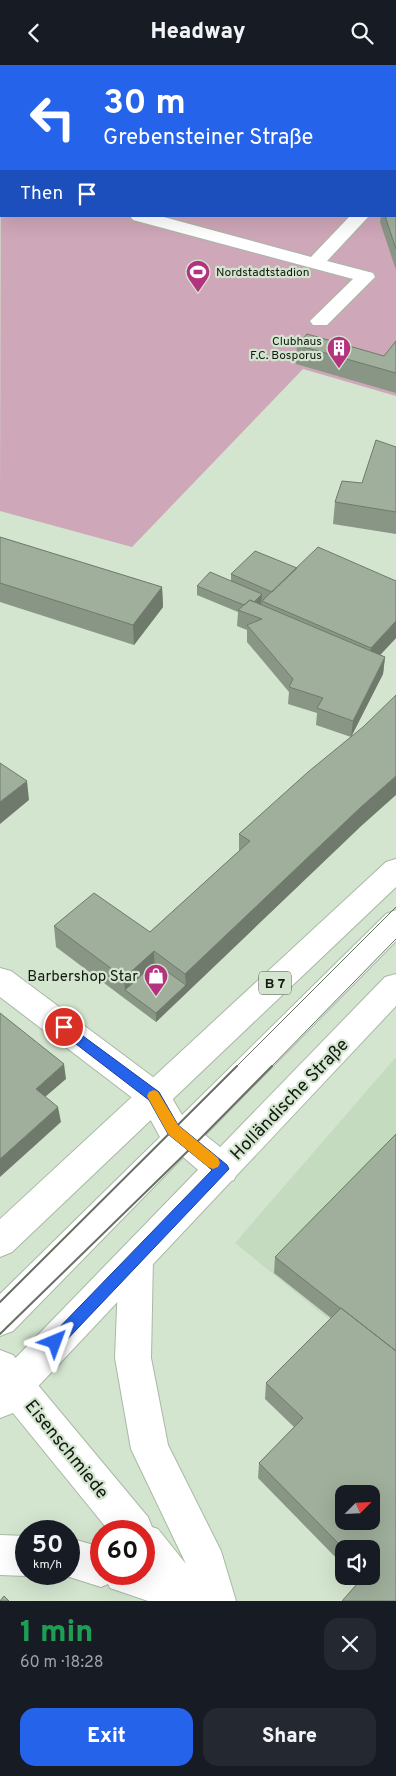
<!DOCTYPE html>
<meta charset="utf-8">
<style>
:root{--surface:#171b24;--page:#242831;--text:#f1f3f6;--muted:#9ea1a6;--accent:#2563eb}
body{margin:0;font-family:Overpass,sans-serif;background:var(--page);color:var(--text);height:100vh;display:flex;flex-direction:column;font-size:19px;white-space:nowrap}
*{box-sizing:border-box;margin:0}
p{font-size:16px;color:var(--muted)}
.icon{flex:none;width:28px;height:28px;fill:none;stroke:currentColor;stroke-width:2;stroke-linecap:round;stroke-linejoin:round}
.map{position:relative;height:1536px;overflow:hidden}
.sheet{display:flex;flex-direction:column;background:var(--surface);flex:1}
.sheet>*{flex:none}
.banner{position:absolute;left:0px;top:0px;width:396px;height:152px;box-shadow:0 5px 20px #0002;background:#2563eb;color:#fff;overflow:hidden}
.needle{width:32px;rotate:66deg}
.buttons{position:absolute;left:335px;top:1420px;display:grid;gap:10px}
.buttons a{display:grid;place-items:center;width:45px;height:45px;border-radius:10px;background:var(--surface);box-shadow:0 5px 20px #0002;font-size:25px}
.speed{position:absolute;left:15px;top:1455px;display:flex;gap:10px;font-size:25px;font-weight:700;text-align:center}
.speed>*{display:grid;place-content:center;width:65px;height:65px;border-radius:50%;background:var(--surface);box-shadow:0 5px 20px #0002;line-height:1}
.speed small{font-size:12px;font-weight:400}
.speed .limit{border:8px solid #d22;background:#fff;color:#111}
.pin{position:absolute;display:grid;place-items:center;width:42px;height:42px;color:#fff;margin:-21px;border:2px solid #fff;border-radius:50%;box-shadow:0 1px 5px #0007}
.me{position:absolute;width:55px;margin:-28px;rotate:44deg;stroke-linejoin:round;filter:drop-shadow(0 0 4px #0008)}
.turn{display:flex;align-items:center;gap:18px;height:105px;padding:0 20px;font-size:22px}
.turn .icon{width:65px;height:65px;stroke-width:2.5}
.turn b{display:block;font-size:35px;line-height:42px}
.then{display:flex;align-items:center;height:48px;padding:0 20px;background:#0003;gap:10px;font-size:19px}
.round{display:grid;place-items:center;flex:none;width:52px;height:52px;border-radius:15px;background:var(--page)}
.overview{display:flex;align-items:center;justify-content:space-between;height:85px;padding:0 20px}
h1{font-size:30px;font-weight:800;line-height:38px;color:#1e9e55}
.primary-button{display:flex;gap:10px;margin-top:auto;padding:10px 20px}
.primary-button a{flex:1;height:58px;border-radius:15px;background:var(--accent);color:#fff;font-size:20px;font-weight:800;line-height:58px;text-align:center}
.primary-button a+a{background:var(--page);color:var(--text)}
header{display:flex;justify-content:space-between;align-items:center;height:65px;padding:0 20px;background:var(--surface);font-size:22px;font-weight:800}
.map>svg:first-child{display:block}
.built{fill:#c4dbbf}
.green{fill:#cea7b8}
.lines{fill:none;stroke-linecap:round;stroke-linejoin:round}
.minor-casing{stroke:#a8b9a4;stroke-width:2}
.major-casing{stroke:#a8b9a4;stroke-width:2}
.minor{fill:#fff;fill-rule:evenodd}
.major{fill:#fff;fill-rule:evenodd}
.tram-far1{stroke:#667163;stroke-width:1}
.tram{stroke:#667163;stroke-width:2}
.wall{fill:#899685}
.shaded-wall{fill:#6f7a6c}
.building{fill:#9faf9b;stroke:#6f7a6c;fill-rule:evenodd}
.route{fill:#2563eb;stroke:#184099}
.slow{fill:#f59e0b}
.labels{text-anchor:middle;stroke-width:4.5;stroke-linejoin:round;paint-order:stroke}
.far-poi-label{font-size:12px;fill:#131911;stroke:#d3e5cf;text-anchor:start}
.shield{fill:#d3e5cf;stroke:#4d564a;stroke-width:1}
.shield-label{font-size:14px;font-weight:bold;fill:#131911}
.poi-label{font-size:15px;fill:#131911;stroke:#d3e5cf;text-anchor:end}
.near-street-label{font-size:18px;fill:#131911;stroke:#d3e5cf}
</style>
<header><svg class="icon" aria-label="back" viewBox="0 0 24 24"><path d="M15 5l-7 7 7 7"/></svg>Headway<svg class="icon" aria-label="search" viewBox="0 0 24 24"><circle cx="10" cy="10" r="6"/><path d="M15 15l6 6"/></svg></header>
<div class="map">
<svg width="396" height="1536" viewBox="0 0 396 1536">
<rect width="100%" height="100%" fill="#d3e5cf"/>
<!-- built -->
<path class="built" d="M396,992V1309L235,1178Z"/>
<!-- green -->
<path class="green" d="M1,15V151H395L396,65V331L303,304L132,482L0,446Z"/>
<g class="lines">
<defs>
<path id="minor" d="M395,37H396V47H395Z
M0,109H1V120H0Z
M130,151H160L311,192L350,151H369L327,196L373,208L375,212L327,260H313L310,256L353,214L133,155Z
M396,845V876L205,1070L234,1093L238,1104L234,1115L222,1119L210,1115L183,1092L13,1266L0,1271V1229L160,1072L143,1041L0,932V903L11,906L165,1021L182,1050L386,849Z
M136,1176L148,1181L153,1192L151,1293L168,1380L221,1486L236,1536H148L110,1523L108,1519L101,1522L60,1509H69V1473L101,1482V1509H144V1466H109L0,1332V1285L13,1290L148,1452L152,1462L158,1464L186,1499L131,1384L115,1293L119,1192L124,1181Z
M0,1470L26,1471V1509H31L26,1511L0,1510Z"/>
<path id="major" d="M396,794V822L12,1187L0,1192V1154L386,797Z
M396,909V941L13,1348L0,1353V1309L385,912Z"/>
</defs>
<!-- minor casing -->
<use href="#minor" class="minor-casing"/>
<!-- major casing -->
<use href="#major" class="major-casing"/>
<!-- minor -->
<use href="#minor" class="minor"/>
<!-- major -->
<use href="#major" class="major"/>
<!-- tram-far1 -->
<path class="tram-far1" d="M236,1002L396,842
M271,1002L396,874"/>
<!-- tram -->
<path class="tram" d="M0,1237L237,1001
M0,1269L193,1081L272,1001"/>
</g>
<!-- wall -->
<path class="wall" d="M282,0H299L298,1H290Z
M348,0H396V19H395V1H349Z
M396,141V205L380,157L381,151H395Z
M396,276V328L296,299L297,280L384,291Z
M396,382V469L333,459L335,437L362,418Z
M0,472L162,522L163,542L134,580L0,537Z
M297,503L396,516V573L380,590L385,592L383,609L351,672L359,763L156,957L56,882L54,861L150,867L239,786V769L351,672L316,660L317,648L288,639L289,627L247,577V565L237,561L238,547L197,530V521L231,516V509Z
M396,1069V1536L359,1517L353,1511H371L344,1484V1501L258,1413L259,1398L294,1362L265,1334L266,1318L331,1253L274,1208L275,1192Z"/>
<!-- shaded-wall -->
<path class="shaded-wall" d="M162,522L163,542L134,580L133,560Z
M262,529L261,539L251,550L250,542Z
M396,556V573L369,602L371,583Z
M385,592L383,609L351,672L353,656Z
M396,711V730L359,763L156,957V948L186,920L185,909L362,741Z
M27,716L29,735L0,759V737Z
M154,886L155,907L125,925L124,913Z
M64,999L66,1014L38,1038L36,1024Z
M58,1042L61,1057L0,1112V1094Z"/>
<!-- building -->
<path class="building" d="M364,0H388L365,1Z
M395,141H396V184L385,151H395Z
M307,269L384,291L396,276V308L297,280Z
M376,375L396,382V447L335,437L342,416L362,418Z
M0,472L162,522L133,560L0,518Z
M318,482L396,516V556L371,583L262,536Z
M255,486L297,503L272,527L231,509Z
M210,507L262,529L254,537L250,535L244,540L197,521Z
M250,535L385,592L353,656L317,643L323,633L289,622L293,614L247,560L262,554L238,545Z
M396,630V711L362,741L185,909L154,886L124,913L54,861L94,828L150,867L250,776L239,769L308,707L363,662Z
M0,698L27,716L0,737Z
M155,898L186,920L156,948L125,925Z
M0,948L64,999L36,1024L58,1042L0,1094Z
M396,1069V1286L341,1243H340L275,1192Z
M341,1243L396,1286V1536H342L364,1511H371V1484H344L259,1398L303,1353L266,1318ZM344,1429H371V1456H344Z
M4,1531L9,1536H0Z"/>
<!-- route -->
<path class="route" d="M64,957L159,1027L178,1060L227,1100L229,1104L60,1282L55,1284L50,1282L47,1277L50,1272L212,1105L168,1069L149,1035L59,966L57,962Z"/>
<!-- slow -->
<path class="slow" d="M154,1025L158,1027L178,1060L218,1093L220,1098L218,1102L213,1104L208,1102L168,1069L147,1031L149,1027Z"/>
<!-- icons -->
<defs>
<symbol id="stadium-pin" viewBox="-11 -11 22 30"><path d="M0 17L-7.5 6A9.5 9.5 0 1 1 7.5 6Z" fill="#b4337e" stroke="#d3e5cf"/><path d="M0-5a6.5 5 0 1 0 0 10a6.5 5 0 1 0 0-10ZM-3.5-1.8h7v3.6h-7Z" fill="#fff"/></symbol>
<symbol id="building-pin" viewBox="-11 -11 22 30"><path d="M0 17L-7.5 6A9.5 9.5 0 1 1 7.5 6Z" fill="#b4337e" stroke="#d3e5cf"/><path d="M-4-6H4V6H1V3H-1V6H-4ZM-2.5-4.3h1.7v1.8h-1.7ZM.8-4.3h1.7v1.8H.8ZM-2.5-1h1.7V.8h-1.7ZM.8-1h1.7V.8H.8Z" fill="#fff"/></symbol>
<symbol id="shop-pin" viewBox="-11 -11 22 30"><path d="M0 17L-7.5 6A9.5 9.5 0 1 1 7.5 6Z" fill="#b4337e" stroke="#d3e5cf"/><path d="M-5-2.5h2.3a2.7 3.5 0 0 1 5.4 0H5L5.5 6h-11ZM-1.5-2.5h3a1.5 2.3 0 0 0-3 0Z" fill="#fff"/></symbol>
</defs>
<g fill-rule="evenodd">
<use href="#stadium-pin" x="184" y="193" width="28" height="38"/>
<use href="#building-pin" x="325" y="269" width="28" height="38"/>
<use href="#shop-pin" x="142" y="897" width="28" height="38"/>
</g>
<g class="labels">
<!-- far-poi labels -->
<g class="far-poi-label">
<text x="216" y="211">Nordstadtstadion</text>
<text x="322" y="280" text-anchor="end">Clubhaus<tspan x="322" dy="14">F.C. Bosporus</tspan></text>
</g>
<!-- shield labels -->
<rect class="shield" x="259" y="906.5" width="32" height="23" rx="4"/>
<g class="shield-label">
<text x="275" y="923">B 7</text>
</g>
<!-- poi labels -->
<g class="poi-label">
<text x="138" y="916">Barbershop Star</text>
</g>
<!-- near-street labels -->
<g class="near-street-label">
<text transform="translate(289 1034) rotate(-46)" y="6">Holländische Straße</text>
<text transform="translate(67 1384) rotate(51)" y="6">Eisenschmiede</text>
</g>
</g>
</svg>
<div class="buttons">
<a><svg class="needle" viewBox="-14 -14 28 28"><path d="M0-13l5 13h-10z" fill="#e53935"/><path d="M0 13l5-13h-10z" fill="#9ea1a6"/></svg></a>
<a><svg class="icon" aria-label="sound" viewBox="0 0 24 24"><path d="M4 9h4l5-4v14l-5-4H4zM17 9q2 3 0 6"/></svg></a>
</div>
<div class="speed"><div>50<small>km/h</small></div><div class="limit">60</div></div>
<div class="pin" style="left:64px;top:962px;background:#d93025"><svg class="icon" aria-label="arrive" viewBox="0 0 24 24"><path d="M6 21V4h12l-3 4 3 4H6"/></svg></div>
<svg class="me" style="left:55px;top:1277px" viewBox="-20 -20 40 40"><path d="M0-17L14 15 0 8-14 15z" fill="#2563eb" stroke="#fff" stroke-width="4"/></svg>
<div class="banner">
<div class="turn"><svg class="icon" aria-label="left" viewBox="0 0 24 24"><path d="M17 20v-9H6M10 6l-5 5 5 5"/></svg><div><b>30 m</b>Grebensteiner Straße</div></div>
<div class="then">Then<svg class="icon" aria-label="arrive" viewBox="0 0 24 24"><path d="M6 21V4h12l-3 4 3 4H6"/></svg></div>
</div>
</div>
<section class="sheet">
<div class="overview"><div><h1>1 min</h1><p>60 m · 18:28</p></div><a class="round"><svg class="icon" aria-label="close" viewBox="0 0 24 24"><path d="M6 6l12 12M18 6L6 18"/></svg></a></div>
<div class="primary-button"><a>Exit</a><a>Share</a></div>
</section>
